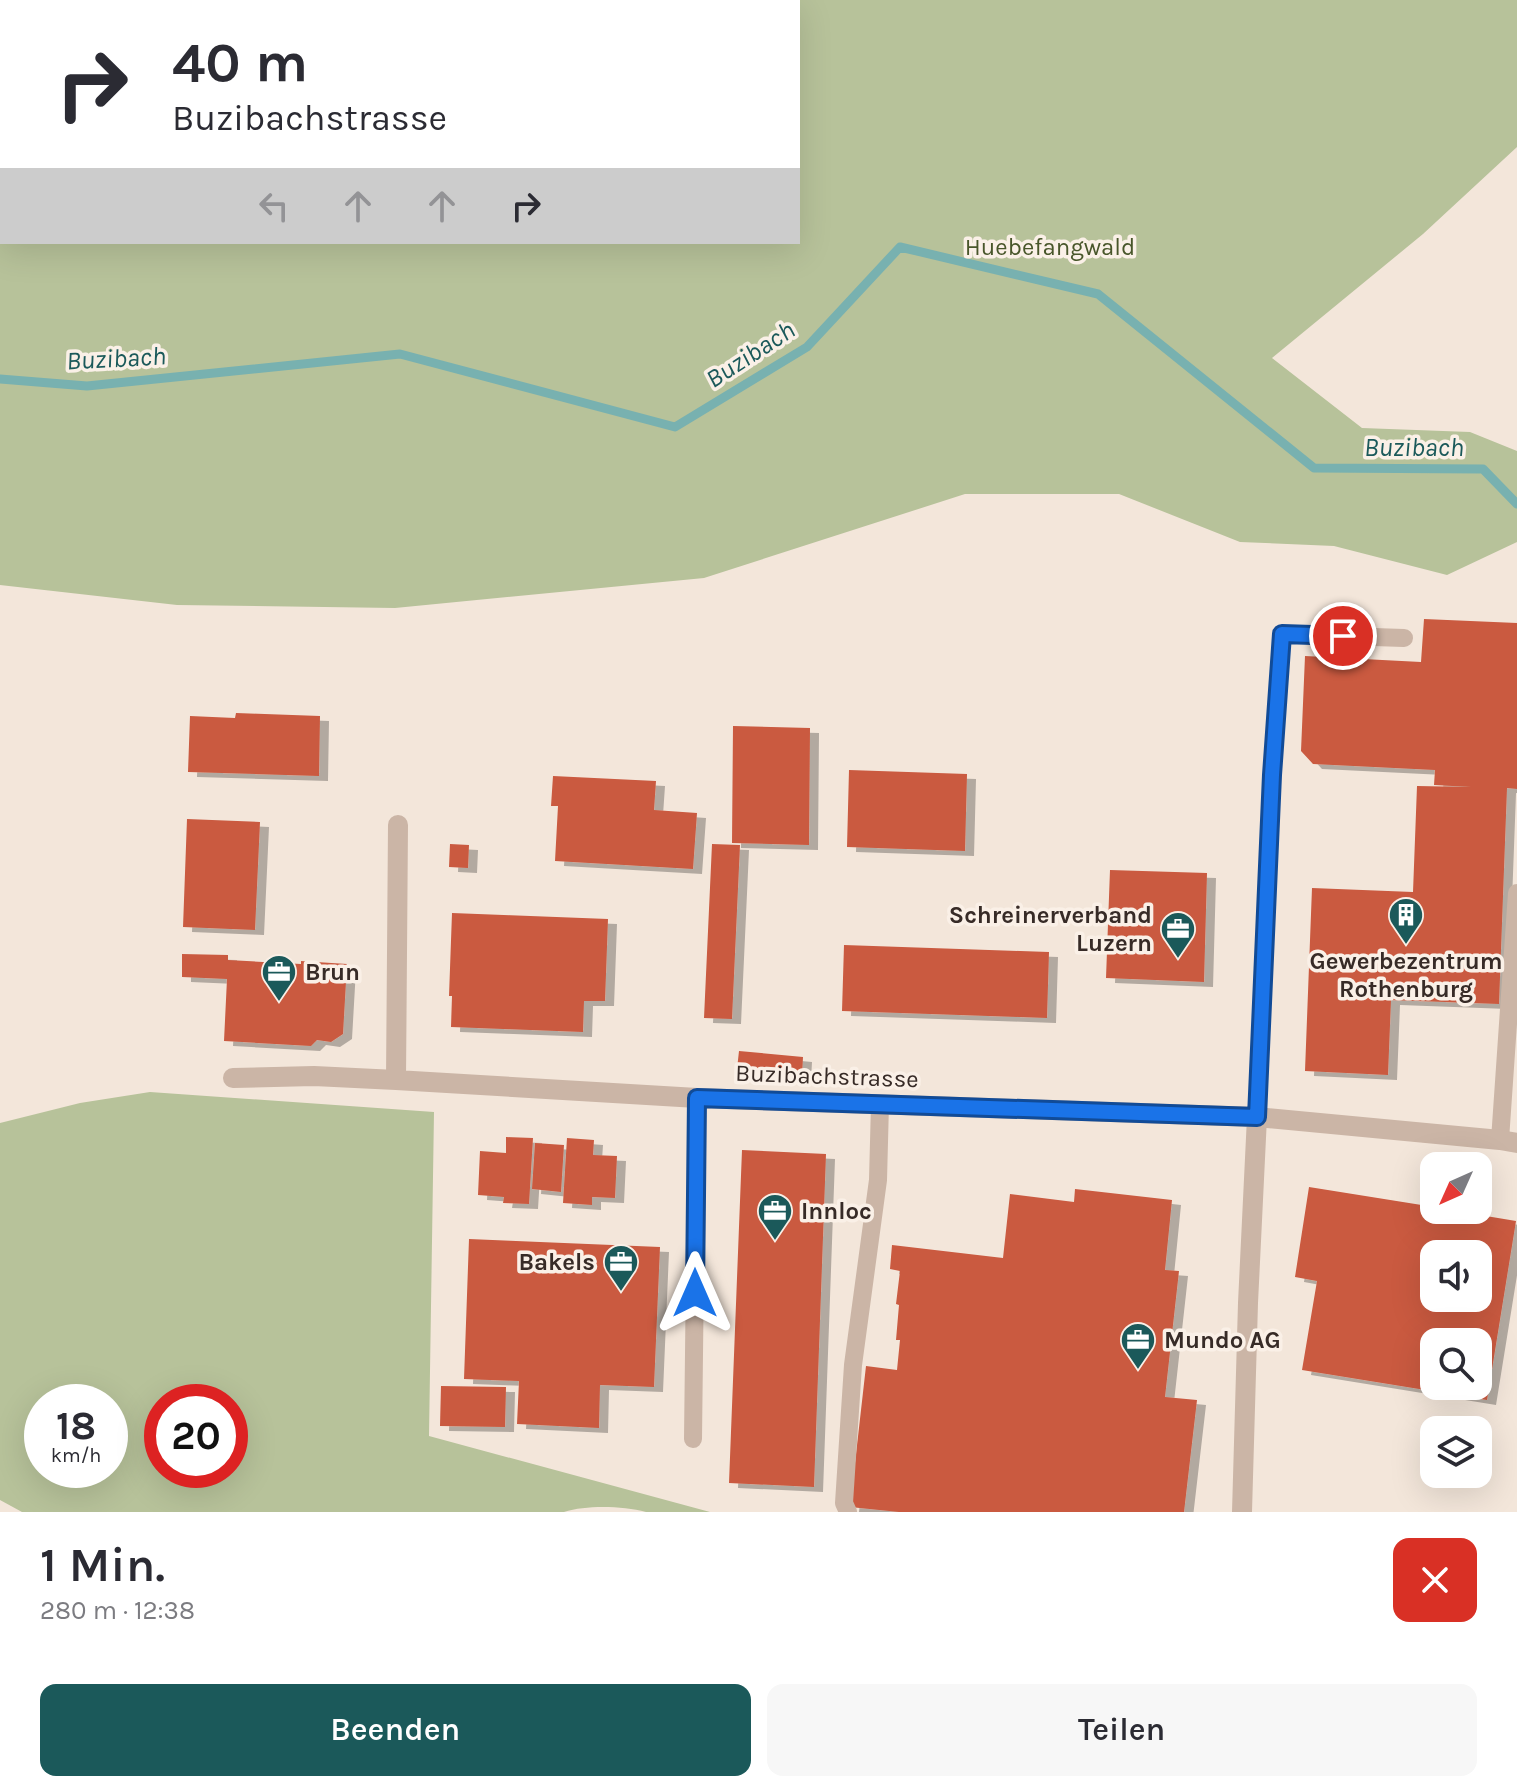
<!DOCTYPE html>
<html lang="de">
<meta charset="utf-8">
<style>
:root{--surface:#fff;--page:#f7f7f7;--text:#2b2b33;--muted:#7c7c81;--accent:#1b595a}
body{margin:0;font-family:Karla,sans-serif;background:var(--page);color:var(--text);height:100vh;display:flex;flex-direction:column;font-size:30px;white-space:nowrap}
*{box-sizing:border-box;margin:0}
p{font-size:26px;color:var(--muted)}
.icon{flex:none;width:44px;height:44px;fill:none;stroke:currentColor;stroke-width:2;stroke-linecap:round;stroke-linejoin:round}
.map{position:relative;height:1512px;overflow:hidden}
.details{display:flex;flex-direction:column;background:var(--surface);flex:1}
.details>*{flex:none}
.hud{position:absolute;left:0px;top:0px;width:800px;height:244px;box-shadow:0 8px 32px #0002;background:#fff;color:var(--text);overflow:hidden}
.needle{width:52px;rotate:225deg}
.controls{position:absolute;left:1420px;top:1152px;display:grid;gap:16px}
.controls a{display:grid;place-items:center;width:72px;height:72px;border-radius:16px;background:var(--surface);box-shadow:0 8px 32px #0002;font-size:40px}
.speed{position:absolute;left:24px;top:1384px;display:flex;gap:16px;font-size:40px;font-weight:700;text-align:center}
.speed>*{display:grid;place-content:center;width:104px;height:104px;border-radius:50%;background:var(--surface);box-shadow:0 8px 32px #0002;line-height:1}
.speed small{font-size:20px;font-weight:400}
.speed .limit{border:12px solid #d22;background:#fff;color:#111}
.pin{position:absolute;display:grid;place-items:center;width:68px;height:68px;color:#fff;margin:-34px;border:4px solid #fff;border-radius:50%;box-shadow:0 2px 8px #0007}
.me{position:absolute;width:88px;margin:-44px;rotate:0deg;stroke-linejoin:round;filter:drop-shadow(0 0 6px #0008)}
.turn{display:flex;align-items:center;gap:28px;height:168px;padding:0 40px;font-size:36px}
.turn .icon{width:104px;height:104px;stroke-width:2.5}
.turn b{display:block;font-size:56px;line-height:68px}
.lanes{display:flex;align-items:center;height:76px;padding:0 40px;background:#0003;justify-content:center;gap:40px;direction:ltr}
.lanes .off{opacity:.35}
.round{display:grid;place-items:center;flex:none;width:84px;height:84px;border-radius:16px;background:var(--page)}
.summary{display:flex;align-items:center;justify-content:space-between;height:136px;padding:0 40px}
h1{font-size:48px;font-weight:600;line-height:60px}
.primary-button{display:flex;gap:16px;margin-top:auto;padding:16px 40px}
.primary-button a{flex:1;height:92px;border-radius:16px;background:var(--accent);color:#fff;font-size:32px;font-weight:600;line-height:92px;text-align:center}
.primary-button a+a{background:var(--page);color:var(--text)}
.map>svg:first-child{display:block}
.green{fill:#b7c29a;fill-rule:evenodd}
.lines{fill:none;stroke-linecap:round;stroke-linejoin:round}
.stream{stroke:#78b1b0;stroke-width:9}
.building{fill:#ca5a40;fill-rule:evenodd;filter:url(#shadow)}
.lane{stroke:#cbb5a6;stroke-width:18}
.street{stroke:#cbb5a6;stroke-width:20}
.route-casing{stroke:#114b97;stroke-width:20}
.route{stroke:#1a73e8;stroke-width:14}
.labels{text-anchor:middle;stroke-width:7;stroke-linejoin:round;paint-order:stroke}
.park-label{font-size:24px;fill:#48562a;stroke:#faf0e7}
.poi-label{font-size:24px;font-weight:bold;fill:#372b27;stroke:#faf0e7;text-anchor:start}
.street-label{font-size:24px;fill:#372b27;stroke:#faf0e7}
.water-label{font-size:26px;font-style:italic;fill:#1b595a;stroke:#faf0e7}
</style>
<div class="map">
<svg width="1517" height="1512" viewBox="0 0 1517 1512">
<defs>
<filter id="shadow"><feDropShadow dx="9" dy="5" stdDeviation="0" flood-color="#0004"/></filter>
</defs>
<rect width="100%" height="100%" fill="#f3e6da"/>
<!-- green -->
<path class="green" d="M0,0H1517V147L1423,234L1272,358L1362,428L1470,432L1517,451V542L1447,575L1334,546L1240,542L1119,494H965L704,578L395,608L177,605L0,585ZM2,2H798V242H2Z
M150,1092L434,1112L429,1436L710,1512H646C622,1506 587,1505 564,1512H22L0,1500V1123L80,1103ZM42,1402H110V1470H42ZM162,1402H230V1470H162Z"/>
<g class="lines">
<!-- stream -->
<path class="stream" d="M0,379L87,386L400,354L675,427L807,347L900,247L1098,294L1314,468L1483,469L1517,504"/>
</g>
<!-- building -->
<path class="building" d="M1424,619L1517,623V789L1507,788L1499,1004L1391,1000L1388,1075L1305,1071L1312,888L1413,892L1417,786L1471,787L1434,785L1435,770L1313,764L1301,751L1305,656L1421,662Z
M236,713L320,716L319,776L188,772L190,716L235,718Z
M733,726L810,728L809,845L732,843Z
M849,770L967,774L965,851L847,847Z
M553,776L656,781L654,810L697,813L693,869L555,861L558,806H551Z
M187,819L260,822L255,930L183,927Z
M450,844L469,845L468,868L449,867Z
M712,844L740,845L732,1019L704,1018Z
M1110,870L1207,873L1204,982L1106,978Z
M452,913L608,919L605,1001H584L583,1032L451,1027L452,996H449Z
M844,945L1049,952L1047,1018L842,1011Z
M182,954L228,955V960L301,964V961L347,964L343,1034L331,1042L317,1040L311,1046L224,1041L227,979L182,977Z
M739,1051L803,1057L802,1075L737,1069Z
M506,1137L533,1138L529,1204L503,1203L504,1197L478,1195L480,1151L506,1153Z
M567,1138L594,1140L593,1155L617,1156L615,1198L592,1197V1205L563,1203Z
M535,1143L564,1145L561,1192L532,1189Z
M742,1150L826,1154L814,1487L729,1483Z
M1309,1187L1434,1207V1210H1450L1516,1221L1487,1400L1302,1370L1317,1281L1295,1277ZM1434,1254H1478V1298H1434ZM1434,1342H1478V1386H1434Z
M1075,1189L1172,1200L1165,1270L1179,1271L1165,1397L1197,1400L1184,1512H899L850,1507L866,1366L897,1370L900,1340H896L899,1305L896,1304L900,1271L890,1269L892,1245L1003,1258L1010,1194L1074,1202Z
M469,1239L660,1247L654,1387L600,1385L599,1428L517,1424L519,1381L464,1379Z
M441,1386L506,1387L505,1427L440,1426Z"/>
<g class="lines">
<!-- lane -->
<path class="lane" d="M1257,1117L1272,775L1282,634L1404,638
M1500,1140L1517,893
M693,1439L697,1098
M848,1512L844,1503L853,1365L878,1180L880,1104"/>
<!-- street -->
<path class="street" d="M233,1078L314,1076L396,1080L697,1098L1257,1117L1500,1140L1517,1143
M396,1080L398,825
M1242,1512L1248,1303L1257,1117"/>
</g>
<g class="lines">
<defs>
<path id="route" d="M695,1293L697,1098L1257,1117L1272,775L1282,634L1343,636"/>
</defs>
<!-- route casing -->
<use href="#route" class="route-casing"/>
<!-- route -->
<use href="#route" class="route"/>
</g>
<!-- icons -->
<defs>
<symbol id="building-pin" viewBox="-11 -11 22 30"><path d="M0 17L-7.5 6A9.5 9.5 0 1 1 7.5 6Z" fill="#1b595a" stroke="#faf0e7"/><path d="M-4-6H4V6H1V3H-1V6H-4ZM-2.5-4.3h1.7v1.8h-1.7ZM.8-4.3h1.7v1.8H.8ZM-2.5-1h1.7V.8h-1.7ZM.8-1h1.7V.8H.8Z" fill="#fff"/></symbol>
<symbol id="office-pin" viewBox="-11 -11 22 30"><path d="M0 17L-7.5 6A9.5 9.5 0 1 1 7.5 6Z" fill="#1b595a" stroke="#faf0e7"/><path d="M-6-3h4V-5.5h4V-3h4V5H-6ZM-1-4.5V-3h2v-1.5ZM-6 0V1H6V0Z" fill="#fff"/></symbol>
</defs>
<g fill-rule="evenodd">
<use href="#building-pin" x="1386" y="895" width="40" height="54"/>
<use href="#office-pin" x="1158" y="909" width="40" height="54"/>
<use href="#office-pin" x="259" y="952" width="40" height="54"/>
<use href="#office-pin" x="755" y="1191" width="40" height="54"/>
<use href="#office-pin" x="601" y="1242" width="40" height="54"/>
<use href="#office-pin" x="1118" y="1320" width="40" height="54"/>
</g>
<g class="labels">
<!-- park labels -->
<g class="park-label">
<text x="1050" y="255">Huebefangwald</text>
</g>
<!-- poi labels -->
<g class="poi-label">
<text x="1152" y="923" text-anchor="end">Schreinerverband<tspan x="1152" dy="28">Luzern</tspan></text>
<text x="1406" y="969" text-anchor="middle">Gewerbezentrum<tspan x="1406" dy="28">Rothenburg</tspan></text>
<text x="305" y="980">Brun</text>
<text x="801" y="1219">Innloc</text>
<text x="595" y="1270" text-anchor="end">Bakels</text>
<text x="1164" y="1348">Mundo AG</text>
</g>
<!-- street labels -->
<g class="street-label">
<text transform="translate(827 1076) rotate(2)" y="8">Buzibachstrasse</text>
</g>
<!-- water labels -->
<g class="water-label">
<text transform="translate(750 354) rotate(-33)" y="9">Buzibach</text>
<text transform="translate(116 358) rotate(-3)" y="9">Buzibach</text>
<text x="1414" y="456">Buzibach</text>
</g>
</g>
</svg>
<div class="controls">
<a><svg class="needle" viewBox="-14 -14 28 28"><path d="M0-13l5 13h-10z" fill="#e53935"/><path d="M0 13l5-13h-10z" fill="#7c7c81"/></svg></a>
<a><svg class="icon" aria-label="sound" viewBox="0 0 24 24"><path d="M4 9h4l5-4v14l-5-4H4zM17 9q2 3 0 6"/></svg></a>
<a><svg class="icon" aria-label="search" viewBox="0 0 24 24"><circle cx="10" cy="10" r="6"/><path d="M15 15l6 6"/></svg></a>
<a><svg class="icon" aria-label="layers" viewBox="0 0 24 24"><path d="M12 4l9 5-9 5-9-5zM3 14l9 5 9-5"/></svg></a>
</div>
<div class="speed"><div>18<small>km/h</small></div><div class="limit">20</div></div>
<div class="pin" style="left:1343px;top:636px;background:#d93025"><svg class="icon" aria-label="arrive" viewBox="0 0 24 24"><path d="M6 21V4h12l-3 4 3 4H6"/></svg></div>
<svg class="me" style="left:695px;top:1293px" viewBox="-20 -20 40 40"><path d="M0-17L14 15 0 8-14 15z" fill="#1a73e8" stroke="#fff" stroke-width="4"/></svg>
<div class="hud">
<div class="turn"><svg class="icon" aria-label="right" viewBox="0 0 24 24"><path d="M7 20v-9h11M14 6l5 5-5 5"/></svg><div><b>40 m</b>Buzibachstrasse</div></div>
<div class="lanes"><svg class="icon off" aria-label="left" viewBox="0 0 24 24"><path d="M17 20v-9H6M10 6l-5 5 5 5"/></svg><svg class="icon off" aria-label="ahead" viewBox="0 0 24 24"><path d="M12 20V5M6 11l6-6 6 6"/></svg><svg class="icon off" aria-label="ahead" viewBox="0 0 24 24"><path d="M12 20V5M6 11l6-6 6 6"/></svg><svg class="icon" aria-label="right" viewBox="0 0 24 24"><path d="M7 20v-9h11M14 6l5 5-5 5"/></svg></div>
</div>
</div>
<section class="details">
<div class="summary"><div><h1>1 Min.</h1><p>280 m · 12:38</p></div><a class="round" style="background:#d93025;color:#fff"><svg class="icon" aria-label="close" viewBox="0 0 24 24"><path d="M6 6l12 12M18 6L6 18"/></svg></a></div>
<div class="primary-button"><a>Beenden</a><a>Teilen</a></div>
</section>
